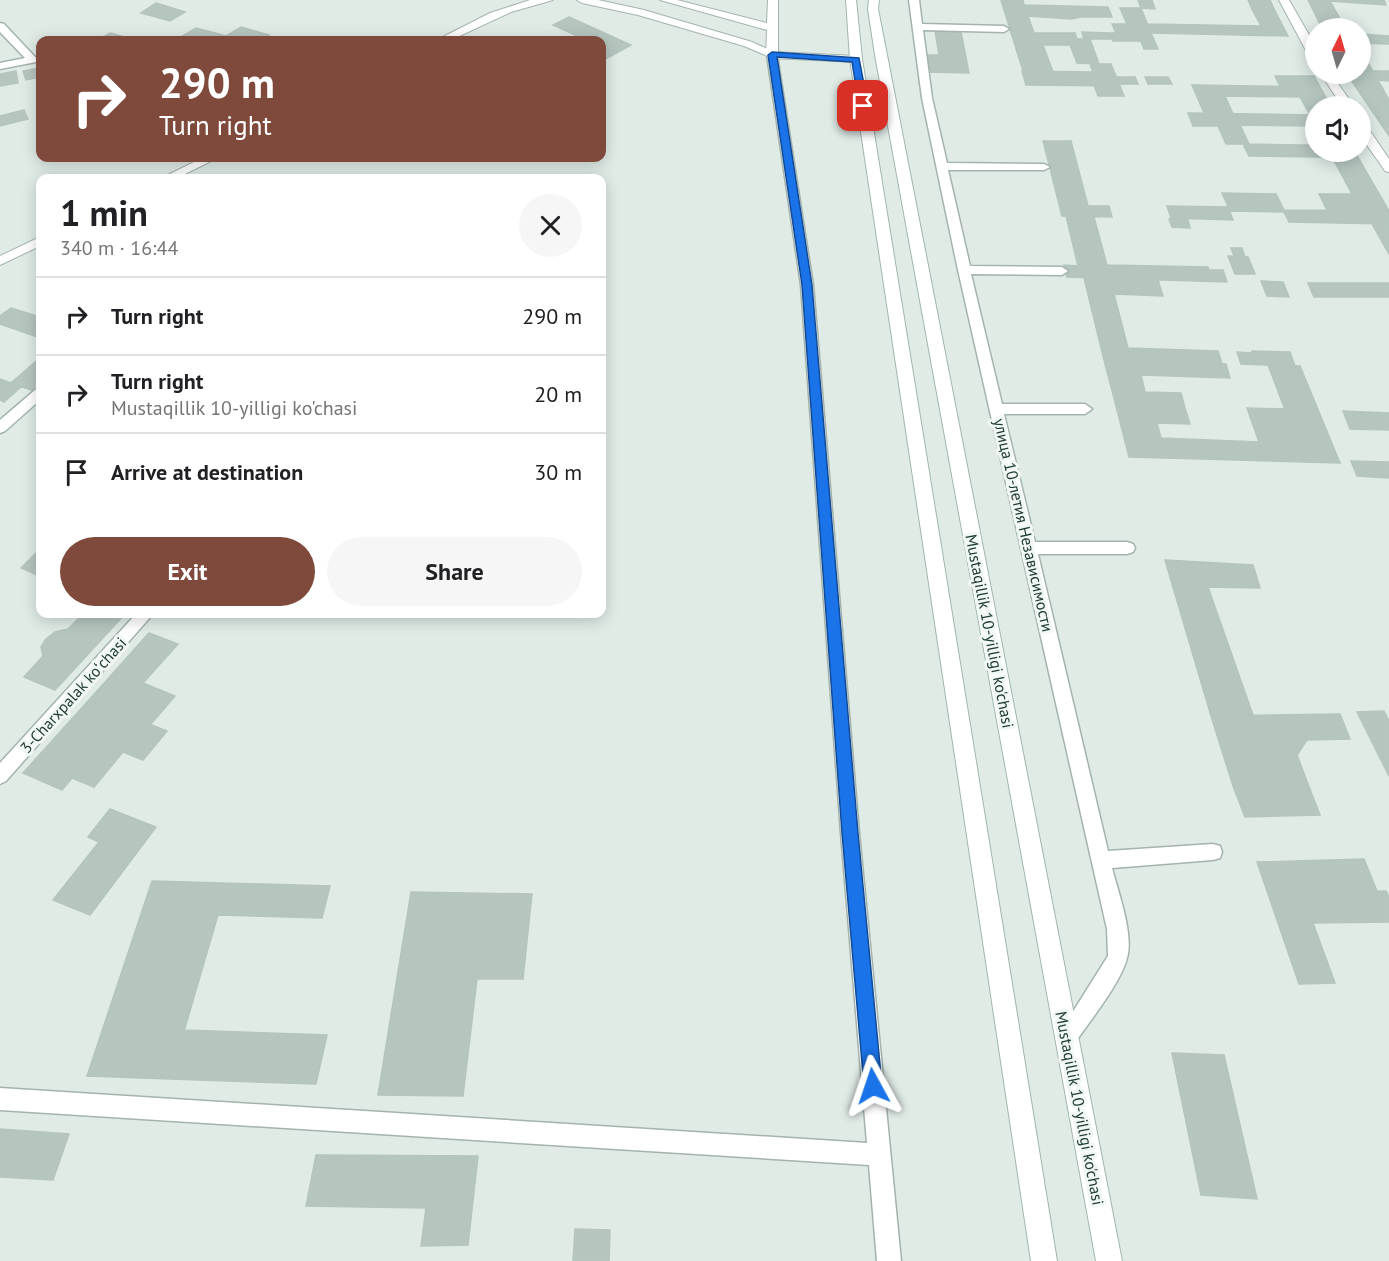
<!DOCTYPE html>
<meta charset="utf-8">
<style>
:root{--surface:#fff;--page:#f6f6f6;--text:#202124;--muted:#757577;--line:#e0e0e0;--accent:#7f493b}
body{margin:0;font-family:"PT Sans",sans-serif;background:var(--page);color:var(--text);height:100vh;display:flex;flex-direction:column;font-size:22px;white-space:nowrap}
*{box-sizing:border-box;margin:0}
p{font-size:20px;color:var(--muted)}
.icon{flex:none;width:33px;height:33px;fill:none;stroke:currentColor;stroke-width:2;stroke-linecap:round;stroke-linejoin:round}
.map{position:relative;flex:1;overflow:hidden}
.side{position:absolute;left:36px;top:174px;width:570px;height:444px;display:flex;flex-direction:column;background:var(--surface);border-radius:12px;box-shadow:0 3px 15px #0003}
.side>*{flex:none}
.hud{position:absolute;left:36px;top:36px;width:570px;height:126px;border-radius:12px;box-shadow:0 3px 15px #0003;background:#7f493b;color:#fff;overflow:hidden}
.needle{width:39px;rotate:5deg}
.fabs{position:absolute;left:1305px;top:18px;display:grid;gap:12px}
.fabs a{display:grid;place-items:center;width:66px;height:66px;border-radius:50%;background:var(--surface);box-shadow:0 3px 15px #0003;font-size:30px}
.pin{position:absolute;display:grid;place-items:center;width:51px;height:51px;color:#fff;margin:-26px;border-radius:12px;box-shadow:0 3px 9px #0006}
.me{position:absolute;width:66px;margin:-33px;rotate:355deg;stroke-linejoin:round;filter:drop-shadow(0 0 4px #0008)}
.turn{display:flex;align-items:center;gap:21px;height:126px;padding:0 24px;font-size:27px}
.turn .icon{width:78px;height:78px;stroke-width:2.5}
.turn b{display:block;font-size:42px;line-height:51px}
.round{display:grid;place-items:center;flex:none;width:63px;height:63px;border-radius:32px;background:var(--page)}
.overview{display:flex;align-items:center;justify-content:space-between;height:102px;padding:0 24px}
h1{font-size:36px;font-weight:700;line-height:45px}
.action{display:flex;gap:12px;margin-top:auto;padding:12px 24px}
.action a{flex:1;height:69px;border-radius:36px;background:var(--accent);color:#fff;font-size:24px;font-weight:700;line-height:69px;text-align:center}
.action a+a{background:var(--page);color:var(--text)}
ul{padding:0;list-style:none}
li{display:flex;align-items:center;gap:18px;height:78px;padding:0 24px;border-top:2px solid var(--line)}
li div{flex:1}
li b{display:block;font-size:22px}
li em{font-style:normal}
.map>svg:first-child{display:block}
.building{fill:#b6c6bf;stroke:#b3c5bd;stroke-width:1.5}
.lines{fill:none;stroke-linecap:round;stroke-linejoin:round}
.service-casing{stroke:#a3b3ad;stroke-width:3}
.minor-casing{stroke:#a3b3ad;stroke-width:2}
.tertiary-casing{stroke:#a3b3ad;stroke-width:2}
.secondary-casing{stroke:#9fb7ae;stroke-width:2}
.service{fill:#fff;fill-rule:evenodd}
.minor{fill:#fff;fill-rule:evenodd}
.tertiary{fill:#fff;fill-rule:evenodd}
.secondary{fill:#fff;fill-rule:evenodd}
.route{fill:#1a73e8;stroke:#114b97;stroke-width:1.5}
.labels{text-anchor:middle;stroke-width:6;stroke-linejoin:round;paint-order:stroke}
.street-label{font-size:16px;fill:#213c34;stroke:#f1f8f4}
</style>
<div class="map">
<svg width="1389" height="1261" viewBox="0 0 1389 1261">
<rect width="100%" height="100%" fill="#e0ebe6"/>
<!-- building -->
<path class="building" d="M1001,0H1023L1024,5L1108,7L1110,12L1004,10Z
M1138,0H1152L1155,9L1141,8Z
M1248,0H1270L1275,11H1253Z
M1308,0L1330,1L1345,28H1322Z
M1311,0H1384L1386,5L1330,1Z
M156,3L185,12L170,21L141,13Z
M1120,8H1141L1151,33H1116L1112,24H1127Z
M1004,10L1110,12L1112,17H1081L1071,19L1028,16L1034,33H1075L1079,45H1043L1053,72L1023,71Z
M1253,11H1275L1288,36L1151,33L1148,24L1261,26Z
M569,17L631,45L602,61V40H586L553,25Z
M241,27L269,35L260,40H240L226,36Z
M196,28L226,36L240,40H193L181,37Z
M935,31L961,32L969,73L926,72L923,55H939Z
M1082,32L1110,33L1112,39H1084Z
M110,33L135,40H98Z
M1110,33H1151L1158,49H1144L1141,41H1113Z
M1360,34L1389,36V44L1360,43Z
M1077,39H1090L1099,64L1077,63L1070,45H1079Z
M1360,51L1373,71H1360Z
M1090,64H1111L1120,86L1026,85L1022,71L1093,72Z
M40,68V77L26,80L23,71Z
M16,71L18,83L0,86V74Z
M1360,71H1389V81L1378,80L1389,100V108H1370L1347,74H1360Z
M1275,76H1314L1320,87L1280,86Z
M1117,77H1135L1138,84H1119Z
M1145,77H1168L1172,84H1148Z
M1094,85L1120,86L1124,96H1098Z
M1192,85L1320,87L1331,106H1316V115H1310L1300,97L1225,96L1233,114L1204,113Z
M1370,108H1389V136Z
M24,110L28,119L0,126V116Z
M1188,113L1316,115V126L1240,125L1249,144H1226L1218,126H1193Z
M1043,141H1071L1088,206H1109L1112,217L1062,216Z
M1243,144L1304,145L1311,157L1249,156Z
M1304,145H1316V152H1355L1389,211L1327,210L1319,194H1352L1332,157H1311Z
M1222,193L1276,194L1285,212L1230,211Z
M1167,206L1228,207L1233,220L1171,218Z
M1283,210L1389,211V224L1289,222Z
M1066,216L1094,217L1107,265L1208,267L1209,270H1223L1227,282L1067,277L1064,265L1078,266Z
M1169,219L1188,220L1190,228L1172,227Z
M1372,224H1389V254Z
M1231,248H1242L1245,257L1234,256Z
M1228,256L1248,257L1255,274H1235Z
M1084,278L1158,280L1163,296L1114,294L1128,348L1218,351L1222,364L1104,360Z
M1261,281L1283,282L1289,297L1267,296Z
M1308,283H1389V297H1314Z
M11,308L40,317V338L0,324V316Z
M1252,351L1290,352L1295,366L1241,364L1237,352L1252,353Z
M40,358V385L34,391L11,383Z
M1104,360L1226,364L1230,378L1141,375L1145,392L1181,393L1185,408L1116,406Z
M1268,365L1300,366L1340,463L1305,462Z
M0,379L11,383L22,386L4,402L0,400Z
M1116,406L1185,408L1190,424L1157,423L1161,438L1259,442L1247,408L1285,409L1305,462L1129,457Z
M1343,411L1389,413V430L1350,429Z
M1351,461L1389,462V478L1357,476Z
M40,549V576L21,568Z
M1165,560L1253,565L1260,588L1208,587L1253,715L1211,716Z
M83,614H125L55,690L24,677L43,656L41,647L46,639L55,632L68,629Z
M149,633L178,644L143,683L175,696L150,725L89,700Z
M89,700L167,731L143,760L123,752L94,787L72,778L62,790L23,773Z
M1384,711L1389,721V776L1357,712Z
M1340,714L1350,739L1307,740L1297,755L1308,784L1233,786L1211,716Z
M1308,784L1320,815L1245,817L1233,786Z
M110,809L156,827L90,915L53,900L99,842L88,837Z
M1364,859L1377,891L1268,894L1257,862Z
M152,881L330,886L322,918L218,915L170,1079L87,1076Z
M1386,891L1389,897V922L1313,923L1335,983L1299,984L1268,894Z
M411,892L532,894L523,979H477L463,1096L378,1095Z
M184,1030L327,1035L316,1084L170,1079Z
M1172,1053L1224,1055L1257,1199L1201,1195Z
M0,1129L69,1134L53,1180L0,1177Z
M316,1155L478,1156L468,1245L421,1246L426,1208L306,1206Z
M575,1229L610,1230L609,1261H573Z"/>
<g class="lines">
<defs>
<path id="service" d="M909,0H919L922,24L1004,26L1009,29L1004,32L923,30L932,98L947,163L1044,164L1050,167L1044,170H948L970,266L1062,267L1068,271L1062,275L971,274L1002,404H1085L1092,409L1085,414H1004L1035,542H1127L1133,544L1135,548L1133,552L1127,554H1038L1108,851L1213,844L1220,846L1222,852L1220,858L1213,860L1112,868C1118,892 1134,934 1127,958C1121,983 1089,1022 1074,1044L1067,1047L1060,1044L1057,1037L1108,956L1107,929L958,270L922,98Z
M0,23L4,24L36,58V62L0,69V63L25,58L0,32Z
M772,52L777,55L813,285L859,833L901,1261H877L869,1165L0,1110V1088L867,1143L841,833L801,285L767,55Z
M40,388V400L5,431L0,433V420L35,390Z
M136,614H153L6,781L0,784V763Z"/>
<path id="minor" d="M660,0H677L767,23L768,0H778V55L772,58L766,55L767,30Z
M1279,0H1289L1316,47V61L1310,58Z
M1321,74H1331L1354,106H1342Z
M1360,121L1364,122L1389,159V172L1385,171L1360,135Z"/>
<path id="tertiary" d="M530,0H553L511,12L451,40H437L490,13Z
M577,0H598L644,10L752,42L774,52L856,56L862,59L856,62L772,58L744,46L638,15L582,3Z
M202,158H217L177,178H162Z
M40,237V246L0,265V256Z"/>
<path id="secondary" d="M846,0H856L862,59L1057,1261H1031L850,59Z
M869,0H879L878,9L887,55L1122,1261H1096L875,55L868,9Z"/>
</defs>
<!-- service casing -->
<use href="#service" class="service-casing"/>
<!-- minor casing -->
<use href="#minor" class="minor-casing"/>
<!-- tertiary casing -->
<use href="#tertiary" class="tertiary-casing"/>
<!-- secondary casing -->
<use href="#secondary" class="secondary-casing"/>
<!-- service -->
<use href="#service" class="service"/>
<!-- minor -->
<use href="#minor" class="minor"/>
<!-- tertiary -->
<use href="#tertiary" class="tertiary"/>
<!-- secondary -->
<use href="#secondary" class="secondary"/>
</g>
<!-- route -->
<path class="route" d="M772,52L859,58L868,106L863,109L859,106L852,62L777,57L812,285L858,833L882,1086L879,1092L873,1095L867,1092L864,1086L842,833L802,285L768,55Z"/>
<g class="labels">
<!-- street labels -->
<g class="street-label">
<text transform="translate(1024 525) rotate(77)" y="6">улица 10-летия Независимости</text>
<text transform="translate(990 631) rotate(79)" y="6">Mustaqillik 10-yilligi ko'chasi</text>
<text transform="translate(73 695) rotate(-48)" y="6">3-Charxpalak koʻchasi</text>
<text transform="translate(1080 1108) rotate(79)" y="6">Mustaqillik 10-yilligi ko'chasi</text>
</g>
</g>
</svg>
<div class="fabs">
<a><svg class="needle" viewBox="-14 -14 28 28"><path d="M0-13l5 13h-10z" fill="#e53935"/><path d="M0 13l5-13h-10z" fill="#757577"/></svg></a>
<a><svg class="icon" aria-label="sound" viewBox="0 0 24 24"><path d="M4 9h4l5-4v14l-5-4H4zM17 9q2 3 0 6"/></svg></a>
</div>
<div class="pin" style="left:863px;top:106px;background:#d93025"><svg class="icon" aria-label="arrive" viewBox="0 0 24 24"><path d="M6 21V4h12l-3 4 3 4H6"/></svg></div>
<svg class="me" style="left:873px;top:1086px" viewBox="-20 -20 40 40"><path d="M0-17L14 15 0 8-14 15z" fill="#1a73e8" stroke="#fff" stroke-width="4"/></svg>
<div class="hud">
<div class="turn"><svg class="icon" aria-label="right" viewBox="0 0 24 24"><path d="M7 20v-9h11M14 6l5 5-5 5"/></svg><div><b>290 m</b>Turn right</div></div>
</div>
<section class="side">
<div class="overview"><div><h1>1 min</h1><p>340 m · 16:44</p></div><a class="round"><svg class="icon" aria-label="close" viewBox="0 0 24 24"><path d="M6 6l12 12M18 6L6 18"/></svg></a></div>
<ul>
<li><svg class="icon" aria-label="right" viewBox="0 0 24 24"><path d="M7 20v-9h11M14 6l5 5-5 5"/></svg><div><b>Turn right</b></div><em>290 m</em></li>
<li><svg class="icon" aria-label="right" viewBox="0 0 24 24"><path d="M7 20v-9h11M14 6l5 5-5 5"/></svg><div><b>Turn right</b><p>Mustaqillik 10-yilligi ko'chasi</p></div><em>20 m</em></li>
<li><svg class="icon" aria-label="arrive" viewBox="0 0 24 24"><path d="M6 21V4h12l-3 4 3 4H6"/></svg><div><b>Arrive at destination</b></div><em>30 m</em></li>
</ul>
<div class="action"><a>Exit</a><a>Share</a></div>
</section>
</div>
